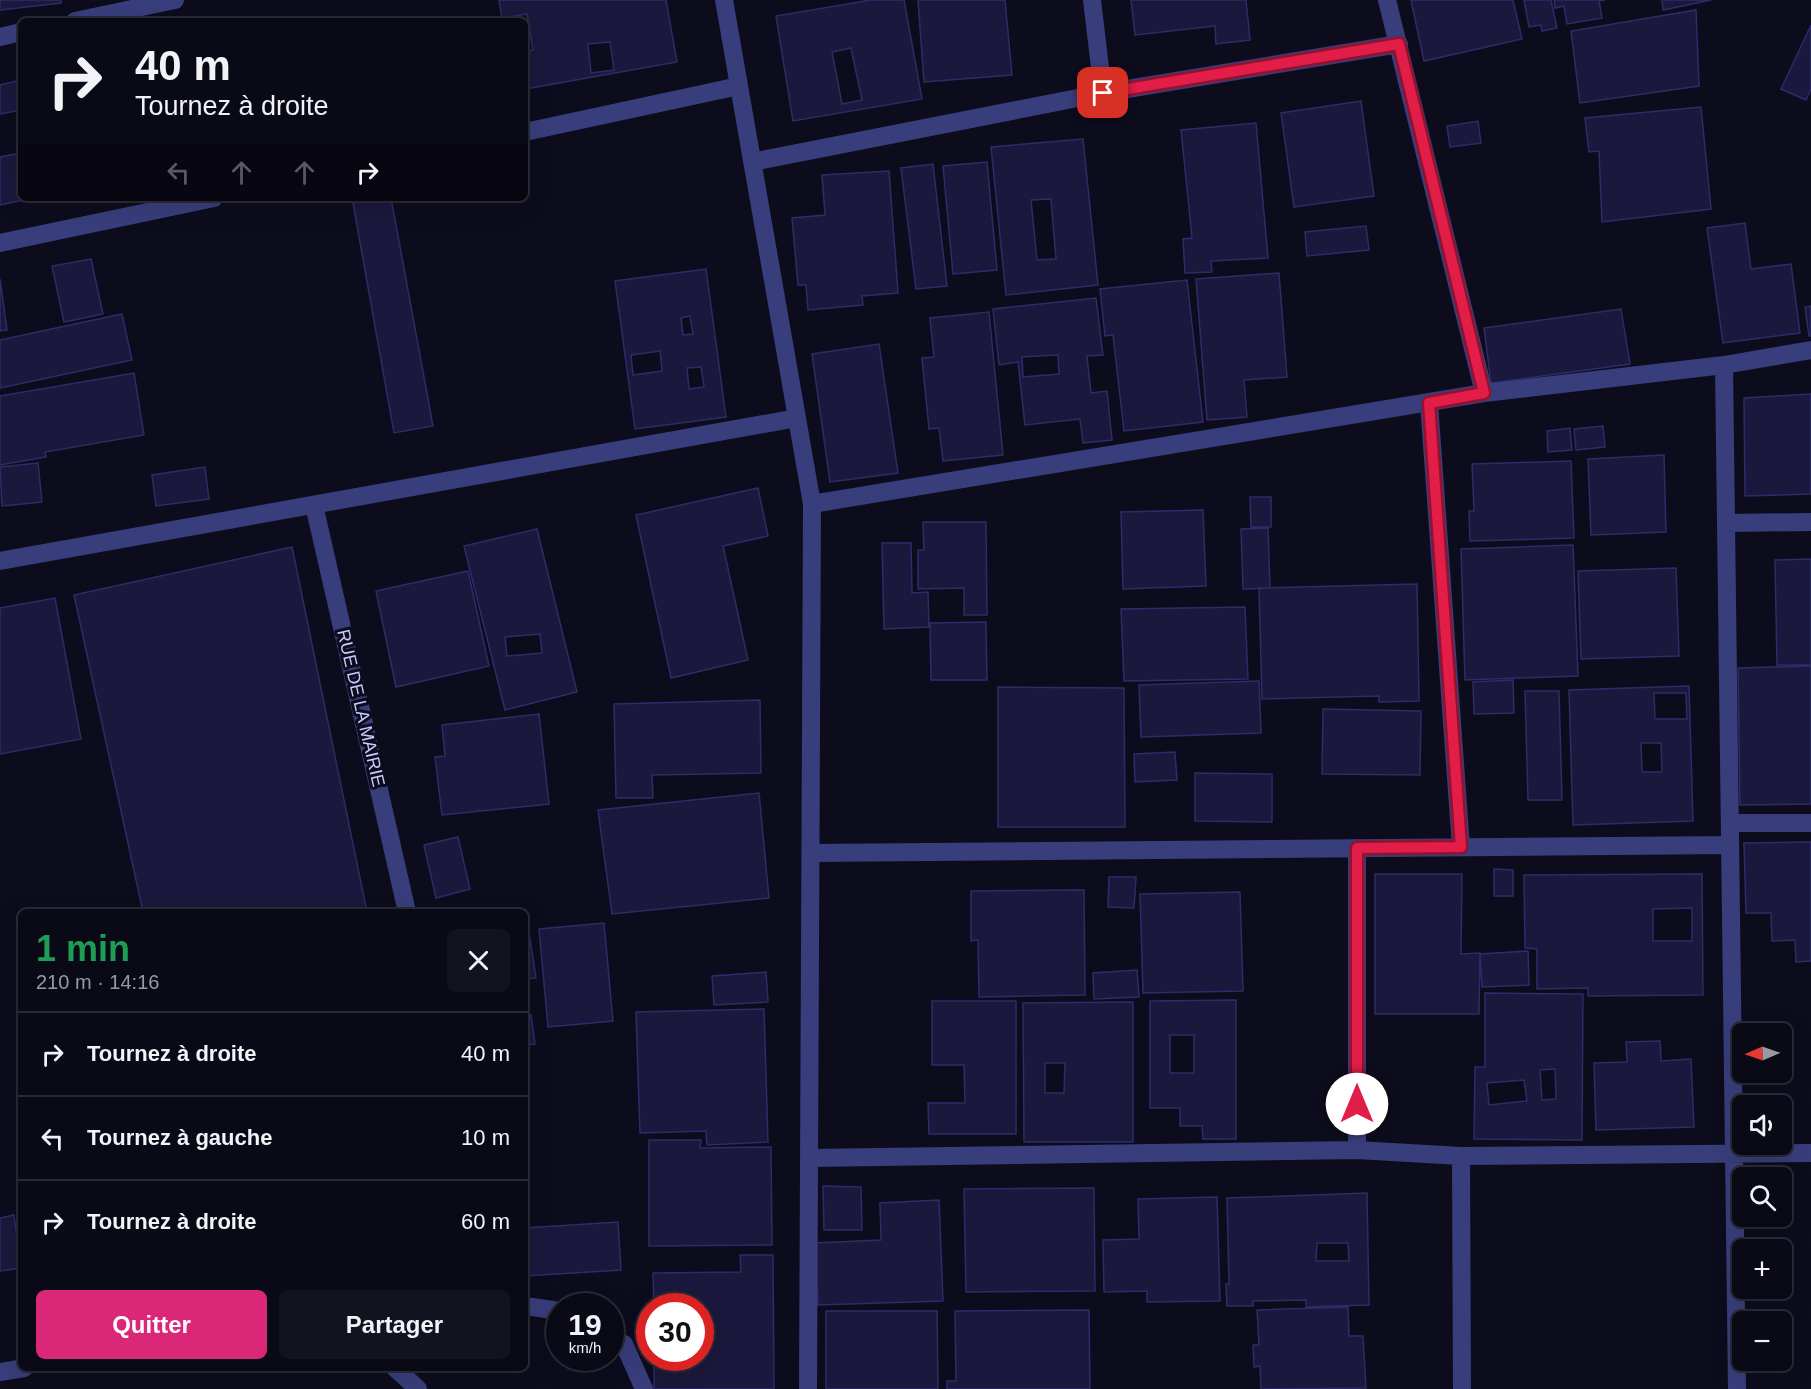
<!DOCTYPE html>
<html lang="fr">
<meta charset="utf-8">
<style>
:root{--surface:#0a0916;--page:#13121f;--text:#f1f3f6;--muted:#999aa1;--line:#2a2a35;--accent:#db2777}
body{margin:0;font-family:Arial,sans-serif;background:var(--page);color:var(--text);height:100vh;display:flex;flex-direction:column;font-size:22px;white-space:nowrap}
*{box-sizing:border-box;margin:0}
p{font-size:20px;color:var(--muted)}
.icon{flex:none;width:33px;height:33px;fill:none;stroke:currentColor;stroke-width:2;stroke-linecap:round;stroke-linejoin:round}
.map{position:relative;flex:1;overflow:hidden}
.panel{position:absolute;left:18px;top:909px;width:510px;height:462px;display:flex;flex-direction:column;background:var(--surface);border-radius:9px;box-shadow:0 6px 24px #0002,0 0 0 2px var(--line)}
.panel>*{flex:none}
.hud{position:absolute;left:18px;top:18px;width:510px;height:183px;border-radius:9px;box-shadow:0 6px 24px #0002,0 0 0 2px var(--line);background:#0a0916;color:var(--text);overflow:hidden}
.needle{width:39px;rotate:268deg}
.fabs{position:absolute;left:1732px;top:1023px;display:grid;gap:12px}
.fabs a{display:grid;place-items:center;width:60px;height:60px;border-radius:9px;background:var(--surface);box-shadow:0 6px 24px #0002,0 0 0 2px var(--line);font-size:30px}
.speed{position:absolute;left:546px;top:1293px;display:flex;gap:12px;font-size:30px;font-weight:700;text-align:center}
.speed>*{display:grid;place-content:center;width:78px;height:78px;border-radius:50%;background:var(--surface);box-shadow:0 6px 24px #0002,0 0 0 2px var(--line);line-height:1}
.speed small{font-size:15px;font-weight:400}
.speed .limit{border:9px solid #d22;background:#fff;color:#111}
.pin{position:absolute;display:grid;place-items:center;width:51px;height:51px;color:#fff;margin:-26px;border-radius:12px;box-shadow:0 3px 9px #0006}
.me{position:absolute;width:66px;margin:-33px;rotate:0deg;stroke-linejoin:round;filter:drop-shadow(0 0 4px #0008)}
.turn{display:flex;align-items:center;gap:21px;height:126px;padding:0 18px;font-size:27px}
.turn .icon{width:78px;height:78px;stroke-width:2.5}
.turn b{display:block;font-size:42px;line-height:51px}
.lanes{display:flex;align-items:center;height:57px;padding:0 18px;background:#0003;justify-content:center;gap:30px;direction:ltr}
.lanes .off{opacity:.35}
.round{display:grid;place-items:center;flex:none;width:63px;height:63px;border-radius:9px;background:var(--page)}
.head{display:flex;align-items:center;justify-content:space-between;height:102px;padding:0 18px}
h1{font-size:36px;font-weight:700;line-height:45px;color:#1e9e55}
.button{display:flex;gap:12px;margin-top:auto;padding:12px 18px}
.button a{flex:1;height:69px;border-radius:9px;background:var(--accent);color:#fff;font-size:24px;font-weight:700;line-height:69px;text-align:center}
.button a+a{background:var(--page);color:var(--text)}
ul{padding:0;list-style:none}
li{display:flex;align-items:center;gap:18px;height:84px;padding:0 18px;border-top:2px solid var(--line)}
li div{flex:1}
li b{display:block;font-size:22px}
li em{font-style:normal}
.map>svg:first-child{display:block}
.building{fill:#1b183d;stroke:#2f2b69;stroke-width:1.5;fill-rule:evenodd}
.lines{fill:none;stroke-linecap:round;stroke-linejoin:round}
.minor{stroke:#383e7b;stroke-width:18}
.route-casing{stroke:#92132f;stroke-width:15}
.route{stroke:#e11d48;stroke-width:10}
.labels{text-anchor:middle;stroke-width:6;stroke-linejoin:round;paint-order:stroke}
.street-label{font-size:18px;fill:#c9cafe;stroke:#0d0c1d}
</style>
<div class="map">
<svg width="1811" height="1389" viewBox="0 0 1811 1389">
<rect width="100%" height="100%" fill="#0d0c1d"/>
<!-- building -->
<path class="building" d="M0,0H61V3L0,10Z
M499,0H666L677,62L525,89V52L533,50L527,14L502,18ZM610,42L614,70L591,73L588,44Z
M871,0H904L922,99L793,121L776,16ZM851,48L862,100L842,104L832,52Z
M918,0H1005L1012,75L924,82Z
M1131,0H1246L1250,40L1216,44L1215,26L1135,35Z
M1411,0H1513L1522,39L1424,61Z
M1524,0H1551L1557,28L1542,31L1541,25L1529,27Z
M1554,0H1605L1599,1L1602,18L1567,24L1564,6L1555,8Z
M1662,0H1711L1663,10Z
M1696,10L1699,86L1580,103L1571,31Z
M1811,25V89L1806,100L1781,89Z
M21,80V110L0,114V85Z
M1361,101L1374,196L1294,207L1281,113Z
M1701,107L1711,209L1602,222L1599,151L1589,152L1585,118Z
M1478,121L1481,143L1450,147L1447,126Z
M1256,123L1268,258L1211,261L1212,272L1185,273L1183,239L1192,238L1181,130Z
M1083,139L1098,285L1006,295L991,147ZM1051,199L1056,259L1037,260L1031,200Z
M21,153V198H34L0,205V157Z
M987,162L997,270L953,274L943,166Z
M933,164L947,286L916,289L901,168Z
M889,171L898,293L862,296L863,305L808,310L806,285H798L792,218L825,215L822,175Z
M377,198H391L433,426L394,433L353,203Z
M1745,223L1751,269L1791,264L1800,333L1723,343L1707,228Z
M1366,226L1369,250L1307,256L1305,232Z
M91,259L103,314L64,322L52,266Z
M706,269L726,417L635,429L615,281ZM690,316L693,334L683,335L681,318ZM660,351L662,371L633,375L631,355ZM701,367L704,387L689,389L687,368Z
M1279,273L1287,377L1244,380L1247,417L1207,420L1196,279Z
M0,279L7,330L0,331Z
M1187,280L1203,422L1124,431L1113,335L1105,336L1100,289Z
M1096,298L1103,355L1087,356L1091,393L1107,391L1112,440L1083,443L1080,419L1025,425L1018,362L999,365L993,309ZM1058,355L1059,374L1023,377L1022,357Z
M1811,306V336H1809L1805,307Z
M1621,309L1630,364L1491,383L1484,328Z
M989,312L1003,455L943,461L939,428L929,429L922,358L934,357L930,318Z
M122,314L132,360L0,388V340Z
M879,344L898,473L830,482L812,354Z
M134,373L144,435L45,452L46,457L0,465V396Z
M1811,394V494L1745,496L1744,398Z
M1603,426L1605,447L1576,450L1574,429Z
M1570,428L1572,450L1548,452L1547,431Z
M1664,455L1666,532L1591,535L1588,459Z
M1571,461L1574,538L1470,541L1469,511H1474L1472,464Z
M38,463L42,502L2,506L0,467Z
M205,467L209,499L156,506L152,475Z
M758,488L768,536L723,546L748,660L671,678L636,515Z
M1250,497H1271V527H1251Z
M1203,510L1206,586L1123,589L1121,512Z
M923,522H986L987,615H964V588L918,589V550H924Z
M1268,528L1270,588L1243,589L1241,529Z
M537,529L577,692L505,710L464,546ZM540,634L542,653L507,656L505,637Z
M882,543H911L912,593L928,592L929,627L884,629Z
M1573,545L1578,676L1465,680L1461,549Z
M292,547L367,912H143L74,595Z
M1811,559V665H1777L1775,560Z
M1676,568L1679,656L1581,659L1578,571Z
M468,571L489,666L396,687L376,591Z
M1417,584L1419,701L1379,702V696L1262,699L1259,588Z
M55,598L81,739L0,754V608Z
M1245,607L1248,679L1124,681L1121,609Z
M986,622L987,680H931L930,623Z
M1811,666V804L1740,805L1738,668Z
M1513,680L1514,713L1474,714L1473,682Z
M1259,681L1261,733L1141,737L1139,685Z
M1689,686L1693,821L1573,825L1569,690Z
M998,687L1124,688L1125,827H998Z
M1525,691H1559L1562,800H1528Z
M1654,693H1686L1687,719H1655Z
M760,700L761,773L652,775L653,798H616L614,704Z
M1323,709L1421,711L1420,775L1322,774Z
M539,714L549,804L442,815L435,757L445,756L442,725Z
M1641,743H1661L1662,772H1642Z
M1175,752L1177,780L1135,782L1134,754Z
M1195,773L1272,774V822L1195,821Z
M759,793L769,898L612,914L598,810Z
M458,837L470,889L436,898L424,845Z
M1811,842V961L1796,962L1795,940L1772,941L1771,913H1746L1744,843Z
M1494,869L1513,870V896H1494Z
M1375,874H1462L1461,954L1480,953L1479,1014H1375Z
M1702,874L1703,995L1588,996V988L1537,989V949L1525,948L1524,875ZM1692,908V941H1653V909Z
M1109,877H1136L1134,908L1108,907Z
M1084,890L1085,995L979,997L978,940L971,941V891Z
M1240,892L1243,991L1143,993L1140,894Z
M604,923L613,1021L548,1027L539,929Z
M529,932L536,978L525,979V933Z
M1528,951L1529,985L1482,987L1480,954Z
M1137,970L1139,997L1094,999L1093,973Z
M766,972L768,1002L714,1005L712,976Z
M1485,993L1583,994L1582,1140L1474,1139L1475,1067H1485ZM1555,1069L1556,1099L1542,1100L1540,1070ZM1524,1080L1527,1101L1489,1105L1487,1083Z
M1236,1000V1139H1203L1202,1126H1180V1108H1150V1001ZM1170,1035H1194V1073H1170Z
M932,1001H1016V1134H929L928,1103H965L964,1065H932Z
M1133,1002V1142H1024L1023,1003ZM1045,1063H1065L1064,1093H1045Z
M764,1009L768,1142L707,1145L706,1131L640,1133L636,1012Z
M525,1015H531L535,1044L525,1045Z
M1660,1041L1661,1061L1691,1059L1694,1127L1596,1130L1594,1063L1627,1062L1626,1042Z
M649,1140H701L700,1148L771,1147L772,1245L649,1246Z
M823,1186L861,1187L862,1230H824Z
M1094,1188L1095,1291L966,1292L964,1189Z
M1367,1193L1369,1305L1306,1307V1300L1253,1301V1306H1227L1226,1284H1229L1227,1198ZM1317,1243H1348L1349,1261H1316Z
M1217,1197L1220,1301L1147,1302V1291L1104,1292L1103,1240L1139,1239L1138,1199Z
M939,1200L943,1301L818,1305L815,1243L881,1240L880,1203Z
M14,1215L21,1268L0,1271V1218Z
M618,1222L621,1270L525,1276V1228Z
M740,1255H773L774,1389H654V1358H700V1306H654L653,1273L741,1272Z
M1348,1307L1349,1336H1363L1366,1388L1261,1389L1260,1366L1254,1367L1253,1345H1259L1257,1310Z
M1089,1310L1090,1389H947V1381H956L955,1311Z
M826,1311H937L938,1389H826Z"/>
<g class="lines">
<!-- minor -->
<path class="minor" d="M724,0L812,504L808,1389
M1092,0L1103,93
M1387,0L1484,393
M75,21L175,0
M0,37L21,32
M525,132L739,86
M752,162L1103,93L1399,44
M0,243L214,198
M1724,365L1737,1389
M1429,403L1461,847
M812,504L1484,393L1724,365L1811,350
M314,505L407,912
M1726,523L1811,522
M0,561L797,418
M1730,823H1811
M1357,848V1150
M811,853L1730,845
M1461,1156L1462,1389
M810,1158L1357,1150L1461,1156L1811,1153
M525,1306L560,1311
M610,1337L624,1344L644,1389
M395,1368L418,1389
M0,1372L24,1368"/>
</g>
<g class="lines">
<defs>
<path id="route" d="M1103,93L1399,44L1484,393L1429,403L1461,847L1357,848V1104"/>
</defs>
<!-- route casing -->
<use href="#route" class="route-casing"/>
<!-- route -->
<use href="#route" class="route"/>
</g>
<g class="labels">
<!-- street labels -->
<g class="street-label">
<text transform="translate(361 708) rotate(77)" y="6">RUE DE LA MAIRIE</text>
</g>
</g>
</svg>
<div class="fabs">
<a><svg class="needle" viewBox="-14 -14 28 28"><path d="M0-13l5 13h-10z" fill="#e53935"/><path d="M0 13l5-13h-10z" fill="#999aa1"/></svg></a>
<a><svg class="icon" aria-label="sound" viewBox="0 0 24 24"><path d="M4 9h4l5-4v14l-5-4H4zM17 9q2 3 0 6"/></svg></a>
<a><svg class="icon" aria-label="search" viewBox="0 0 24 24"><circle cx="10" cy="10" r="6"/><path d="M15 15l6 6"/></svg></a>
<a>+</a>
<a>−</a>
</div>
<div class="speed"><div>19<small>km/h</small></div><div class="limit">30</div></div>
<div class="pin" style="left:1103px;top:93px;background:#d93025"><svg class="icon" aria-label="arrive" viewBox="0 0 24 24"><path d="M6 21V4h12l-3 4 3 4H6"/></svg></div>
<svg class="me" style="left:1357px;top:1104px" viewBox="-20 -20 40 40"><circle r="19" fill="#fff"/><path d="M0-13L10 11 0 6-10 11z" fill="#e11d48"/></svg>
<div class="hud">
<div class="turn"><svg class="icon" aria-label="right" viewBox="0 0 24 24"><path d="M7 20v-9h11M14 6l5 5-5 5"/></svg><div><b>40 m</b>Tournez à droite</div></div>
<div class="lanes"><svg class="icon off" aria-label="left" viewBox="0 0 24 24"><path d="M17 20v-9H6M10 6l-5 5 5 5"/></svg><svg class="icon off" aria-label="ahead" viewBox="0 0 24 24"><path d="M12 20V5M6 11l6-6 6 6"/></svg><svg class="icon off" aria-label="ahead" viewBox="0 0 24 24"><path d="M12 20V5M6 11l6-6 6 6"/></svg><svg class="icon" aria-label="right" viewBox="0 0 24 24"><path d="M7 20v-9h11M14 6l5 5-5 5"/></svg></div>
</div>
<section class="panel">
<div class="head"><div><h1>1 min</h1><p>210 m · 14:16</p></div><a class="round"><svg class="icon" aria-label="close" viewBox="0 0 24 24"><path d="M6 6l12 12M18 6L6 18"/></svg></a></div>
<ul>
<li><svg class="icon" aria-label="right" viewBox="0 0 24 24"><path d="M7 20v-9h11M14 6l5 5-5 5"/></svg><div><b>Tournez à droite</b></div><em>40 m</em></li>
<li><svg class="icon" aria-label="left" viewBox="0 0 24 24"><path d="M17 20v-9H6M10 6l-5 5 5 5"/></svg><div><b>Tournez à gauche</b></div><em>10 m</em></li>
<li><svg class="icon" aria-label="right" viewBox="0 0 24 24"><path d="M7 20v-9h11M14 6l5 5-5 5"/></svg><div><b>Tournez à droite</b></div><em>60 m</em></li>
</ul>
<div class="button"><a>Quitter</a><a>Partager</a></div>
</section>
</div>
